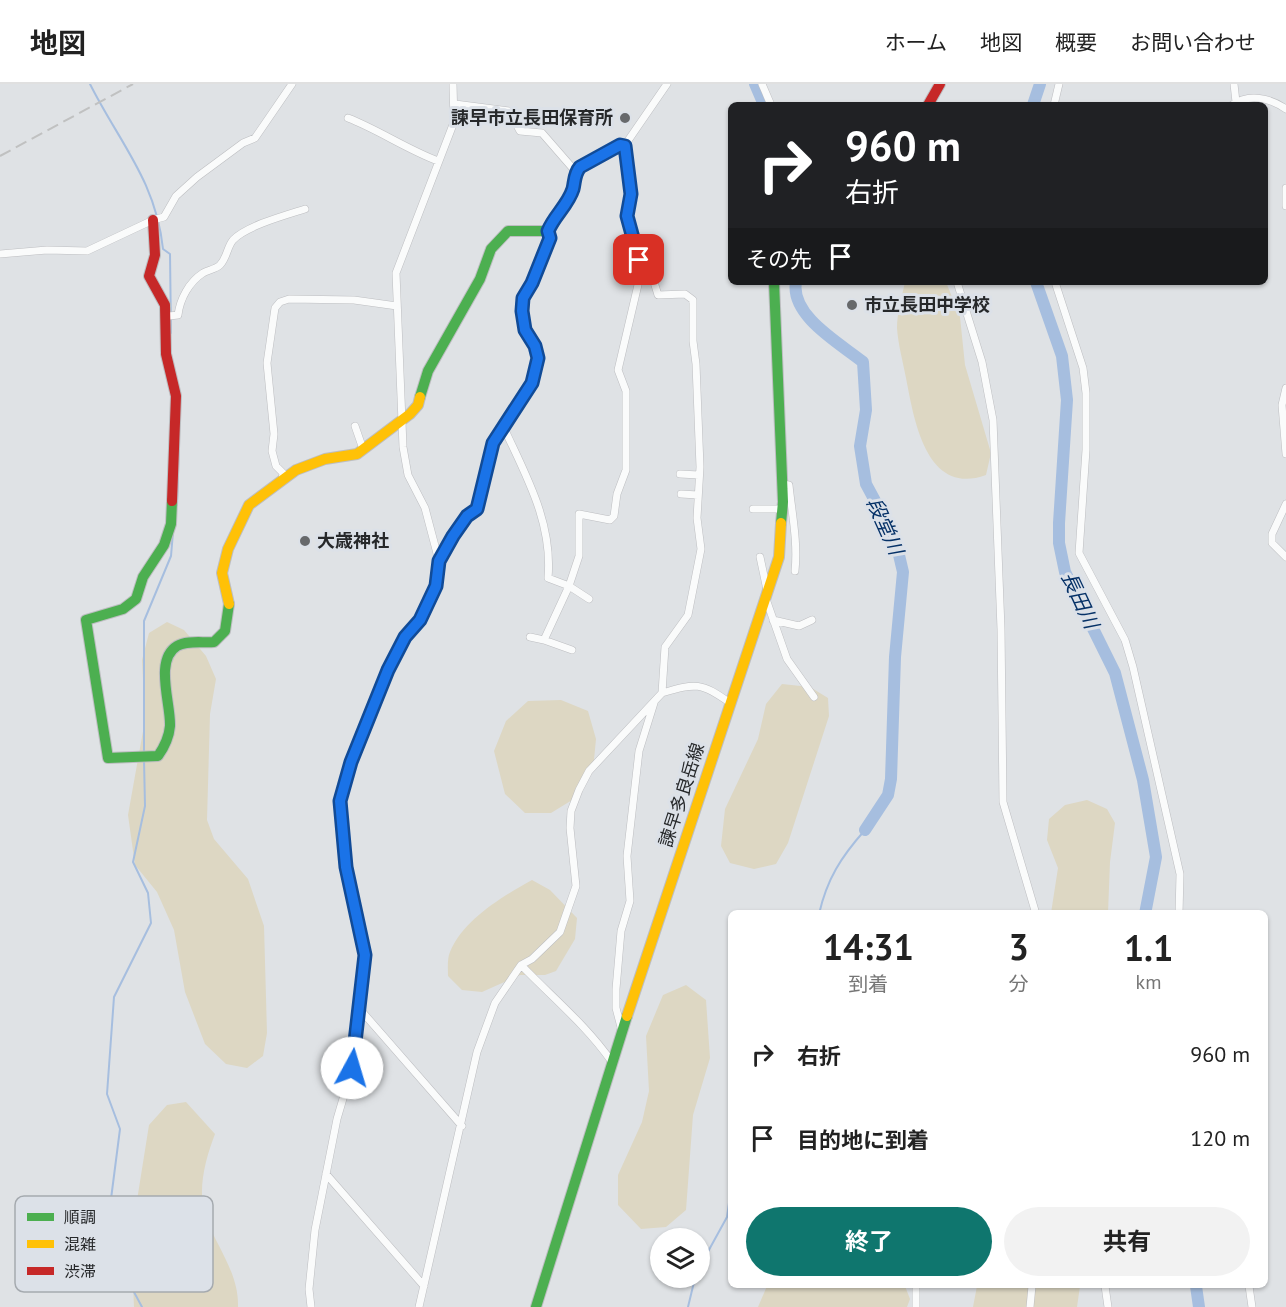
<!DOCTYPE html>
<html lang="ja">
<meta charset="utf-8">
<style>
:root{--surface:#fff;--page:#f2f2f2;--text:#222;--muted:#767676;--line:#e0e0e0;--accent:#0f766e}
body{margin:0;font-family:"PT Sans","Noto Sans JP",sans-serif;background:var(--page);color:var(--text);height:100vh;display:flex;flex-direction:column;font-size:22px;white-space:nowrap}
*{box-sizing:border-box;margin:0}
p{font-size:20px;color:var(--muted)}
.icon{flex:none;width:33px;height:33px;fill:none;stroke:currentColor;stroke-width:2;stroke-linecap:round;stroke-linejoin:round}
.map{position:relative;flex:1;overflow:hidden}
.details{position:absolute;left:728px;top:826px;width:540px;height:378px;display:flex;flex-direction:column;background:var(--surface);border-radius:9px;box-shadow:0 2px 4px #0004}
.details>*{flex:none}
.hud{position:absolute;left:728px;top:18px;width:540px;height:183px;border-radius:9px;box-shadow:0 2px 4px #0004;background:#202124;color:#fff;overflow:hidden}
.tools{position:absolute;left:650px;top:1144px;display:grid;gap:12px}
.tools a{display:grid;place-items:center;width:60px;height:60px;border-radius:50%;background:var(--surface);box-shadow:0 2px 4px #0004;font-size:30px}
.pin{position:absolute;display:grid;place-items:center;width:51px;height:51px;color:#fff;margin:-26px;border-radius:12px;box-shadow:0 3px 9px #0006}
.me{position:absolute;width:66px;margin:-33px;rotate:6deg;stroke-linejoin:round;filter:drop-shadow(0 0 4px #0008)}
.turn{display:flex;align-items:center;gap:21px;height:126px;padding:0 18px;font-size:27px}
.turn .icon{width:78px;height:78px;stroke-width:2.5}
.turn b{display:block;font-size:42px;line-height:51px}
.then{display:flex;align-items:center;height:57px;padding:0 18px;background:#0003;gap:12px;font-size:22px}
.eta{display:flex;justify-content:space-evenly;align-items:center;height:102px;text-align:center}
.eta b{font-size:36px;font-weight:700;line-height:42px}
.action{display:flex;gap:12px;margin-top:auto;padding:12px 18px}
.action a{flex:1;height:69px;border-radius:36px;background:var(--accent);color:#fff;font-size:24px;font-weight:700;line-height:69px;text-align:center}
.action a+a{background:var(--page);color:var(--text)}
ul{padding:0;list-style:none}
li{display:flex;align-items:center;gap:18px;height:84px;padding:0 18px}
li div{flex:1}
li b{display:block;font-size:22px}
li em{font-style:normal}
header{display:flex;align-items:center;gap:36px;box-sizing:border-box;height:84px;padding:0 30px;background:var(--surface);border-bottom:2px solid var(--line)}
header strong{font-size:28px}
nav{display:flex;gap:33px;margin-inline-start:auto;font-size:21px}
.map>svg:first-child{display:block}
.green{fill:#ddd7c3}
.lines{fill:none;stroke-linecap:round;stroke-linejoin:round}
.stream{stroke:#a6bedf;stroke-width:2}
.river{stroke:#a6bedf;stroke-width:12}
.street-casing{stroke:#bdbec1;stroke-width:8}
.fast-casing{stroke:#bdbec1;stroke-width:12}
.slow-casing{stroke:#bdbec1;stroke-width:12}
.jam-casing{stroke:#bdbec1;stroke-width:12}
.street{stroke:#fafbfb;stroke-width:7}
.fast{stroke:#4caf50;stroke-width:10}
.slow{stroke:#ffc107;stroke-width:10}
.jam{stroke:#c62828;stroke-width:10}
.rail{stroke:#c0c1c1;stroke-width:2;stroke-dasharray:12 6;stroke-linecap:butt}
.route-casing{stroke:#114b97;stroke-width:15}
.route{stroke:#1a73e8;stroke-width:10}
.poi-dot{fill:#67696b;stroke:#dce1e8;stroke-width:2}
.labels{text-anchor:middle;stroke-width:6;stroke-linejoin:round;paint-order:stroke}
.poi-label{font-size:18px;font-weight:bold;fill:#26282a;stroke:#dce1e8;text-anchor:start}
.street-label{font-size:18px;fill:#26282a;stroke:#dce1e8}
.water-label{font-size:20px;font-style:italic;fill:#053167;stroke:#dce1e8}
.key{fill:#dce1e8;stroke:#a5aaaf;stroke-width:1.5}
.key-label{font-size:16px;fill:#26282a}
</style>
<header>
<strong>地図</strong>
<nav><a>ホーム</a><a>地図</a><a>概要</a><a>お問い合わせ</a></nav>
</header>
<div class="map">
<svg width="1286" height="1223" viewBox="0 0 1286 1223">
<rect width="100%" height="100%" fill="#dfe2e5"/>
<!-- green -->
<path class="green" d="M905,198H946L960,233L965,281L991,369L986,391C926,413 914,335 906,294C903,278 898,260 897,244C897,229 902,212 905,198Z
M167,538L184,546L206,572L216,595L210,630L207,736L214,755L248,795L264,842L267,949L263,972L247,984L226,980L205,960L185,908L174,846L157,808L135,781L128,731L145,636L142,576L149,549Z
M782,600L810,603L828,614L829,632L788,759L776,780L754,785L730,779L721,762L725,725L758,655L766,620Z
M561,616L588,627L596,655L593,686L577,713L551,729H525L505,710L494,667L506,637L528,617Z
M1087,716L1107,725L1115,739L1110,778L1108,829H1051L1058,784L1047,756L1049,735L1065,721Z
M532,796L550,806L577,834L575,855L556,887L545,891H520L482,908L462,906L448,892C448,885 447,875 450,868C464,835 502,813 532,796Z
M686,901L706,916L710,974L693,1031L686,1126L666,1143L641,1145L618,1121V1091L642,1038L649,1007L646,952L663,911Z
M186,1018L215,1050C205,1076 196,1109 207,1136C218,1165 239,1190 238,1223H134L131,1154L149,1041L167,1021Z
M767,1202H905L910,1215L907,1223H758Z
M977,1202H1080L1077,1223H973Z"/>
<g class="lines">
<!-- stream -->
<path class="stream" d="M90,0C119,58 156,97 163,165L170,170L171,249
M177,421L179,358
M144,670V537L171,472L173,448
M819,830C827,795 841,773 865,746
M699,1184L727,1133L730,1112
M142,1223L112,1167L107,1146L120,1045L107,1010L114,913L151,839L148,809L133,778L145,722L144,676
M688,1223L695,1194"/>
<!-- river -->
<path class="river" d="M755,0L764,21
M1033,21L1040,0
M796,198C790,232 841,260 863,278L866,326L860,362L866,400L895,454L903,488L895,573L891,695L888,711L865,746
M1036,198L1062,272L1067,316L1059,439V459L1065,488L1115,589L1143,696L1156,773L1145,830
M1196,1202L1199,1223"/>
<defs>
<path id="street" d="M762,0L771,21
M1234,0L1236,18
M455,20L509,27L520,47L542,49L576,88
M1054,21L1059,0
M1232,21C1249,9 1270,14 1286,25
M348,34C379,46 406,65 438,77
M1286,104V122
M153,136L164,133L176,112L197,93L243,59L255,54L292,0
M0,170L47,166L87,167L153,136
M957,198L982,278L993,336L1001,545L1003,718L1036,830
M1055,198L1083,284L1086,309V366L1079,469L1125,556L1133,583L1180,790L1179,830
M169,232L178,231C180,215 189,198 203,189C208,186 216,185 220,181C227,174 227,163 233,156C246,142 286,131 305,125
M1286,304L1282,321L1286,370
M355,342L363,365
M504,344C526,392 553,439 548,494L569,502L579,472V430L610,436L614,432L617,410L626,386V307L618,286L641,188L627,132L631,110L625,61L667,0
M680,390L699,391
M282,397L283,389L276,382L272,367L274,350L267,279L275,224L280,218L289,215L354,216L397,222
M782,400L789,401C792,430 798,458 795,487
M681,410L698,411
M1286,420L1272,450V459L1286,473
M753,425H783
M760,473L767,506
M439,477L453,452L467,432L477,425L493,359L532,299L538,274L535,262L525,246L522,227L523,214L533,199L550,154C546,139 562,127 568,115C574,105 572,92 580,83L620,61H625
M766,515L787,575L814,613
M773,536L799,542L812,536
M530,553L544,556L569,502L589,515
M544,556L572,566
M662,609C696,599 701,598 730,619
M521,881C553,914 586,941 612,978
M358,923L462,1042
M622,947L616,924V905L621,847L630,817L627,772L639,667L654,619
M326,1090L424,1202
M916,1202V1223
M1105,1202L1108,1223
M1249,1202L1252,1223
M311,1223L309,1205L315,1146L337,1035L352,984L365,871L346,783L340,717L350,678L388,586L405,553L420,536L436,502L439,477L425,424L408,391L403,363L396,189L454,38L453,0
M419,1223L477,968L495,919L521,881L532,875L560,848L576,802L570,744L571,727L579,706L589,687L662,609L665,563L688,531L701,465L697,434L700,383L696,280L693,257V216L685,210L658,211L654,198L641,188
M1030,1223L1032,1202"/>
<path id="fast" d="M774,198L783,418L781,439
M420,313L428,287L480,195L491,165L508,147H548
M172,417L171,440L164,461L143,493L136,515L123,525L86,536L108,674L158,672C165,662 169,654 170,642C171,620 154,576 177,562C187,556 203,559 214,558L225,547L229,520
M536,1223L627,932"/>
<path id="slow" d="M229,520L222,489L228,465L249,421L296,386L325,375L357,370L410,330L418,321L420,313
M627,932L779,473L781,439"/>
<path id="jam" d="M928,21L940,0
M153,136L155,171L149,192L165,221L166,270L176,312L172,417"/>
</defs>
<!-- street casing -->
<use href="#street" class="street-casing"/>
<!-- fast casing -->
<use href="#fast" class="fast-casing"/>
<!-- slow casing -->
<use href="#slow" class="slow-casing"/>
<!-- jam casing -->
<use href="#jam" class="jam-casing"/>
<!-- street -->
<use href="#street" class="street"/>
<!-- fast -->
<use href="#fast" class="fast"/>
<!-- slow -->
<use href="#slow" class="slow"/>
<!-- jam -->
<use href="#jam" class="jam"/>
<!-- rail -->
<path class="rail" d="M0,72L133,0"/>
</g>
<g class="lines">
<defs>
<path id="route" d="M352,984L365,871L346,783L340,717L351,678L388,586L405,553L420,536L436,502L439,477L453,452L467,432L477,425L493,359L532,299L538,274L535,262L525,246L522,227L523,214L532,199L550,154L548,147C554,132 568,121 573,105C575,97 574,90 580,83L620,61L625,62L631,110L627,132L639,176"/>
</defs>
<!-- route casing -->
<use href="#route" class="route-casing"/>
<!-- route -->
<use href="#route" class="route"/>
</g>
<!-- markers -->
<g class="poi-dot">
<circle cx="625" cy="34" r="6"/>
<circle cx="852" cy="221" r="6"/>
<circle cx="305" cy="457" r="6"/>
</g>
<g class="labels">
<!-- poi labels -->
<g class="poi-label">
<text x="613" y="40" text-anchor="end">諫早市立長田保育所</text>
<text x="864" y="227">市立長田中学校</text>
<text x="317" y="463">大歳神社</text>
</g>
<!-- street labels -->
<g class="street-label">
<text transform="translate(682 711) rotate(-72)" y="6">諫早多良岳線</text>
</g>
<!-- water labels -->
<g class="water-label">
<text transform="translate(885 442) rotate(66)" y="7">段堂川</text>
<text transform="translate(1080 516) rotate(65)" y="7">長田川</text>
</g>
</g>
<!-- legend -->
<rect x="15" y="1112" width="198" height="96" rx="9" class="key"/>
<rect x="27" y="1129" width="27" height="8" fill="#4caf50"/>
<rect x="27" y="1156" width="27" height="8" fill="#ffc107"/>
<rect x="27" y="1183" width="27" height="8" fill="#c62828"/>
<g class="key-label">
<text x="64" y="1139">順調</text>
<text x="64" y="1166">混雑</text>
<text x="64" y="1193">渋滞</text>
</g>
</svg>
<div class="tools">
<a><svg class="icon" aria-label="layers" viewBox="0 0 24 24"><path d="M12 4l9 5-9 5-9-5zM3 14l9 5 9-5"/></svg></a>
</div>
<div class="pin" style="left:639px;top:176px;background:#d93025"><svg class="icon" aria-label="arrive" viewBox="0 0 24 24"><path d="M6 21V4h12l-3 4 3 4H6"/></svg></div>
<svg class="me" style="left:352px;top:984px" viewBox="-20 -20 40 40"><circle r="19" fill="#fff"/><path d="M0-13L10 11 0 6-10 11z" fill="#1a73e8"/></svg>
<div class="hud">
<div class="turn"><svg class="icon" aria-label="right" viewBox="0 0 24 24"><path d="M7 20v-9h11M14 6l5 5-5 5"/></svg><div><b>960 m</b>右折</div></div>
<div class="then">その先<svg class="icon" aria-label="arrive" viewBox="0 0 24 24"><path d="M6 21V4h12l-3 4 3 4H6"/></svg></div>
</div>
<section class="details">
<div class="eta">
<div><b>14:31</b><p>到着</p></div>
<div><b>3</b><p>分</p></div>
<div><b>1.1</b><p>km</p></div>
</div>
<ul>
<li><svg class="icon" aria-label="right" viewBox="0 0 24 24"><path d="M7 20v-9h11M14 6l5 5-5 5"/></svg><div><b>右折</b></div><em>960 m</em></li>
<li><svg class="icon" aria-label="arrive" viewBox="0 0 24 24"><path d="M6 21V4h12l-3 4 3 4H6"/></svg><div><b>目的地に到着</b></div><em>120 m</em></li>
</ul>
<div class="action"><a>終了</a><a>共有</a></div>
</section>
</div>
